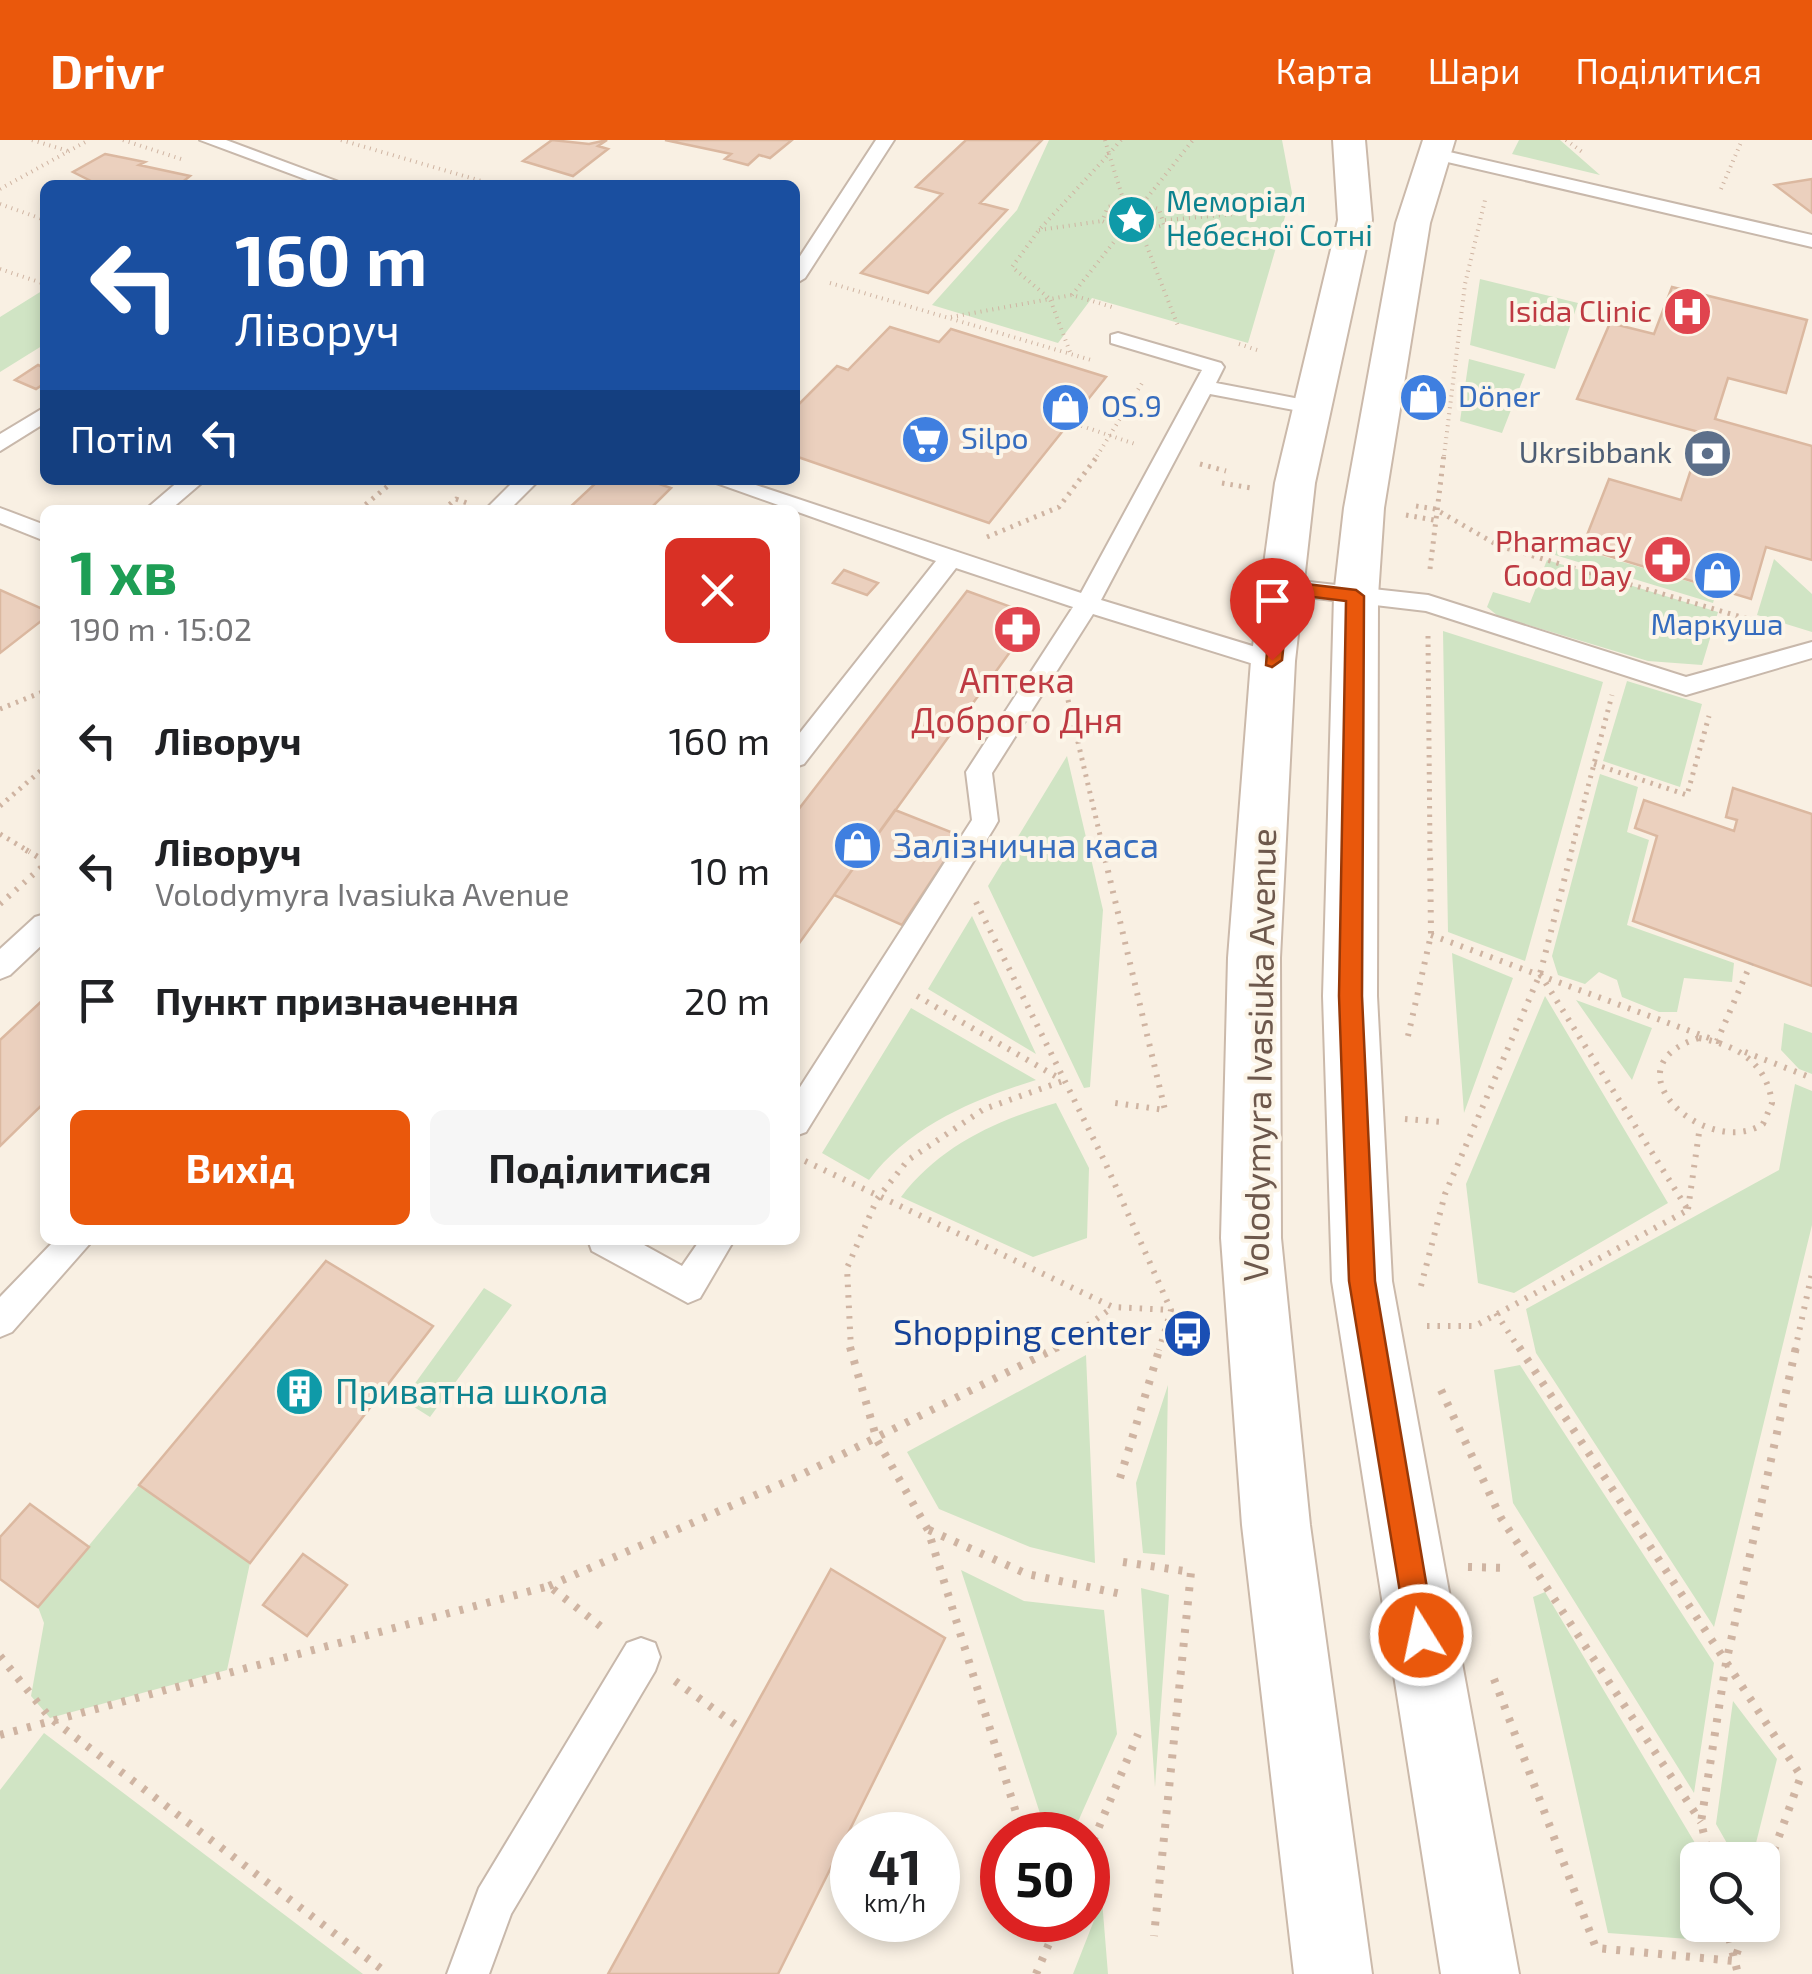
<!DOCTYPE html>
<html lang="uk">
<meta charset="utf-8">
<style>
:root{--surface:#fff;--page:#f6f6f6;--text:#202124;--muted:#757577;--accent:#ea580c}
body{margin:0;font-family:"Exo 2",sans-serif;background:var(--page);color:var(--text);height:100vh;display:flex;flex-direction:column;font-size:38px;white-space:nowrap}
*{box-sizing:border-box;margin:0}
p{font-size:32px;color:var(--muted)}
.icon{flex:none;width:55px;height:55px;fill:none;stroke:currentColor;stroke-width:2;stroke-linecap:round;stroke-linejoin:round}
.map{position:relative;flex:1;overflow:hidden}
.side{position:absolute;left:40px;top:365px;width:760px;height:740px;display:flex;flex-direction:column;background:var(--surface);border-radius:15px;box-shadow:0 5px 15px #0003}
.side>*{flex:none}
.guide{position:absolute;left:40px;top:40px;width:760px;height:305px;border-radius:15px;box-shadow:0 5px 15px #0003;background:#1a4fa0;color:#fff;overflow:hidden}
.fabs{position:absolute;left:1680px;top:1702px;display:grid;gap:20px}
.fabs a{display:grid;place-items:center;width:100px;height:100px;border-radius:15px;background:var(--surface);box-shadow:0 5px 15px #0003;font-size:50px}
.speed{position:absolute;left:830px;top:1672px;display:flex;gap:20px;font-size:50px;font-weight:700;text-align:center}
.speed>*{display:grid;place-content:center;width:130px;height:130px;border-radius:50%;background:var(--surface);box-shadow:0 5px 15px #0003;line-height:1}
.speed small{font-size:25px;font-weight:400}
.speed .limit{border:15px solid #d22;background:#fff;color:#111}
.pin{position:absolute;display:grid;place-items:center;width:85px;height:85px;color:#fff;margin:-102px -42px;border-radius:50% 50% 50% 0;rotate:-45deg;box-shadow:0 0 10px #0007}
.pin .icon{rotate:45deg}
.me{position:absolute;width:110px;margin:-55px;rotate:350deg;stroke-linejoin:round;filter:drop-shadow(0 0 8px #0008)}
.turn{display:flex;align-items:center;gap:35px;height:210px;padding:0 30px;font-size:45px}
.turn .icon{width:130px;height:130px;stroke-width:2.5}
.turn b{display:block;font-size:70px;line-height:85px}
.then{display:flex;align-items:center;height:95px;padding:0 30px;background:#0003;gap:20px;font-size:38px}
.round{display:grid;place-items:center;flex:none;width:105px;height:105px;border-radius:15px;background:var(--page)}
.summary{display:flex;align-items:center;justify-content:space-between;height:170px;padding:0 30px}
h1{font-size:60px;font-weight:700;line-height:75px;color:#1e9e55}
.primary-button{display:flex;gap:20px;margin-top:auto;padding:20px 30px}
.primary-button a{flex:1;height:115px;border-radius:15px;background:var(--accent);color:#fff;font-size:40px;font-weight:700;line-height:115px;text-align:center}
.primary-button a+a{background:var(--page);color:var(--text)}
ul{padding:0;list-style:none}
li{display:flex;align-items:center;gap:30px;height:130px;padding:0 30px}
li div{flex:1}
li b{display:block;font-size:38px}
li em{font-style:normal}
header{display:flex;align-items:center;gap:60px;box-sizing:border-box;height:140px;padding:0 50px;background:var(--accent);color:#fff}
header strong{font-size:48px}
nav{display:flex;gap:55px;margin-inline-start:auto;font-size:35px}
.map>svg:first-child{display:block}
.green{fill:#d0e4c4}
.building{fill:#ebd0be;stroke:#dbb8a0;stroke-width:2.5}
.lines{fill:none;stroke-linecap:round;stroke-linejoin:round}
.lane-casing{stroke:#c8b8ab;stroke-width:4}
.secondary-casing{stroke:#cbb9aa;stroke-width:4}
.path-far3{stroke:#cfb4a2;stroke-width:4;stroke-dasharray:1 5;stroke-linecap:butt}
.path-far2{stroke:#cfb4a2;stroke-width:5;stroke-dasharray:2.5 6;stroke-linecap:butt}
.path-far1{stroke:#cfb4a2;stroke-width:6;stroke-dasharray:2.5 8;stroke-linecap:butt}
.path{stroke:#cfb4a2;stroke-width:8;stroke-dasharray:4 10;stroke-linecap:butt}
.lane{fill:#fff;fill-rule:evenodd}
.secondary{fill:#fff;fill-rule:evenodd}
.route{fill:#ea580c;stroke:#983908;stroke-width:2.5}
.labels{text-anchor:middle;stroke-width:8;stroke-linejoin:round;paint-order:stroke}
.far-culture-label{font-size:30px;fill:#0d838f;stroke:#fcf5e8;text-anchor:start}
.far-health-label{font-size:30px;fill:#be3a42;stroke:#fcf5e8;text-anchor:end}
.far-shop-label{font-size:30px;fill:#366cbe;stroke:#fcf5e8;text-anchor:start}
.far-service-label{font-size:30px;fill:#4e5e75;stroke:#fcf5e8;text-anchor:end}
.health-label{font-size:35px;fill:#be3a42;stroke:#fcf5e8}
.shop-label{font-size:35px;fill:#366cbe;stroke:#fcf5e8;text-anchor:start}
.street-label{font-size:35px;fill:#6d584c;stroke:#fcf5e8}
.transit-label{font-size:35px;fill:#164399;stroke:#fcf5e8;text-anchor:end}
.culture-label{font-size:35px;fill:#0d838f;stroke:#fcf5e8;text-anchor:start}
</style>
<header>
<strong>Drivr</strong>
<nav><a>Карта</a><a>Шари</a><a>Поділитися</a></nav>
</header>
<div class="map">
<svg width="1812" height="1834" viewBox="0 0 1812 1834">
<rect width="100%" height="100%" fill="#f9f0e3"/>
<!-- green -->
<path class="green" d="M1049,0H1282L1292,53L1248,203L1092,158L1058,203L932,165L1017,70Z
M1519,0H1560L1600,35L1512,14Z
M1480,139L1578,163L1555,229L1470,205Z
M45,149V204L0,232V177Z
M1469,219L1525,234L1502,293L1460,281Z
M1559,403L1717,450L1713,463L1555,415Z
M1774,419L1812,454V492L1757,475Z
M1547,420L1718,472L1702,525L1648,521L1498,476L1487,467L1493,452L1530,463Z
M1443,491L1603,542L1525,821L1448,792Z
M1627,541L1702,564L1680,647L1603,621Z
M1067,616L1103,770L1090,947L1084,948L988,746Z
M1600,634L1638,647L1627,692L1649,700L1627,785L1734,823L1732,842L1684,838L1677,872H1659L1622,857L1617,840L1599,832L1585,844L1558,835L1552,816Z
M972,776L1036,914L928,849Z
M1452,813L1513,838L1464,973Z
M1545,856L1668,1063L1514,1153L1478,1143L1466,1044Z
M1576,860L1652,888L1632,940Z
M911,868L1036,940C972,960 910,986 869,1040L822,1013Z
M1784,883L1812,893V934L1799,929L1781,910Z
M1795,944L1812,951V1085L1714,1487L1536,1213L1526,1169L1779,1030Z
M1056,963L1089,1028L1087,1098L1033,1117L901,1057C940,1006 995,981 1056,963Z
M484,1148L512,1165L430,1277L403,1260Z
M1086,1215L1095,1423L1030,1407L939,1369L907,1312Z
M1520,1225L1714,1523L1694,1653L1513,1363L1494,1230Z
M1168,1245L1165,1415L1143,1413L1136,1343Z
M139,1345L250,1423L227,1530L50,1578L31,1556L44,1483L38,1467Z
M961,1430L1024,1461L1104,1470L1117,1594L1072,1695H1047Z
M1141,1448L1169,1455L1155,1647Z
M1545,1452L1695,1703L1698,1785H1712L1715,1801L1608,1793L1533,1457Z
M1733,1561L1777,1619L1754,1711L1732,1712L1716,1684Z
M44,1593L363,1834H0V1650Z
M1102,1760L1108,1834H1073Z"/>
<!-- building -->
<path class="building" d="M552,0L589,4L607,0L598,6L608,9L573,36L523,21Z
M665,0H792L770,18L759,15L748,25L725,19L731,14Z
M966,0H1042L980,63L1007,70L928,153L861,133L942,54L916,47Z
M105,14L145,22L139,25L190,36L185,40L202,45H99L73,32Z
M1812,39V73L1775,45Z
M1672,147L1807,180L1786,253L1728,238L1715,279L1812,306V420L1766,407L1751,459L1582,408L1609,339L1681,360L1703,293L1577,259L1610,183L1654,194Z
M890,187L939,202L951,189L1106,237L989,383L795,316V268L837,226L848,230Z
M38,225L45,228V243L36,249L15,240Z
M599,340H648L671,348L649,370H567Z
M844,430L878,443L867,455L833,443Z
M0,450L45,470V478L0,513Z
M967,451L1036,476L795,809V674Z
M1733,648L1812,674V846L1633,781L1657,696L1635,688L1644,660L1734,691L1737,680L1726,677Z
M895,670L961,696L902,785L834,755Z
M45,858V962L0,1006V900Z
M326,1121L433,1186L250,1423L139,1345Z
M30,1364L89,1407L38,1467L0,1439V1397Z
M303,1414L347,1445L307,1496L263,1465Z
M831,1429L945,1498L778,1834H608Z"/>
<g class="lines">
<defs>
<path id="lane" d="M200,0H226L347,45H321Z
M876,0H894L805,138L795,144V124Z
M1432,8L1812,95V107L1426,17V9Z
M1118,193L1221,223L1224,227L1216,243L1310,261L1320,267L1310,273L1210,254L1101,460L1282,515L1285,521L1273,530L1093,474L992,633L998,681L994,688L806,992L795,996V955L972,680L966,632L1073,467L956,428L804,624L795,627V599L936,421L708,340H741L1081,453L1202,230L1111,203V195Z
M45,267V283L0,311V294Z
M180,340H205L170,370H145Z
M515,340H539L509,370H485Z
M0,368L45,385V401L0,383Z
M1281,439L1428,455L1686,537L1812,502V518L1686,555L1426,471L1273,453V441Z
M45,774V802L10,835L0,839V809L35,777Z
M55,1100H93L12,1192L0,1197V1157Z
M588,1100H635L682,1126L700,1100H734L700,1158L688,1163L592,1111Z
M641,1498L655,1503L660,1517L655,1531L511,1774L489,1834H447L479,1748L627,1503Z"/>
<path id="secondary" d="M1333,0H1365L1372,80L1315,343L1295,521L1280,818L1281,1098L1310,1385L1372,1834H1294L1242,1385L1221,1098L1228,818L1251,521L1275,343L1338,80Z
M1423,0H1455L1430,83L1384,368L1378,456L1377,856L1392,1141L1519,1834H1441L1332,1141L1323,856L1334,456L1344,368L1396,83Z"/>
</defs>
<!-- lane casing -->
<use href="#lane" class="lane-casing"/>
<!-- secondary casing -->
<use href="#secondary" class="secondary-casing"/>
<!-- path-far3 -->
<path class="path-far3" d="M32,0L68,11
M123,0L184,20
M341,0L495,45
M1105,0L1109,14L1039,90L1012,127L1050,159L1072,155L1112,167
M1121,0L1109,14L1124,62
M1566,0L1585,14
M0,49L89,0
M1721,49L1742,0
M1133,61L1159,69L1164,85L1132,94L1102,81L1108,67Z
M1143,63L1193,0
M0,64L45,80
M1165,80L1294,69
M1039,90L1102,81
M1142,94L1178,186
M0,129L45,144
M830,143L1091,220
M1072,155L1121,93
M951,177L1050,159L1070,212
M1239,204L1257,210
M1070,282L1135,304
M1097,316L1144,240
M1444,316L1465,144L1486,56"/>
<!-- path-far2 -->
<path class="path-far2" d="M1200,324L1226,331
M1222,343L1251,348
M1416,366L1435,369L1499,406L1772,486
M359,370L395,340
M443,370L456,359L467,363
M1406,375L1434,380
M987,397L1059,367L1099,314
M1430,429L1444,314
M1428,496L1430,712
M1068,560L1104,712
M0,569L45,551
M1594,624L1687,655L1709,576
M0,666L45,627
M0,694L30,712
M1571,712L1612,555"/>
<!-- path-far1 -->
<path class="path-far1" d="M26,710L45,721
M1103,710L1165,970L1108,962
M976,762L1104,1020L1171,1170L1159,1210
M0,764L45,724
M1431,795L1717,901L1751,823
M1540,834L1688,1070
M917,856L1062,940
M1408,896L1431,795L1430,710
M1699,898C1737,905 1767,923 1772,963L1763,984C1707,1020 1603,927 1699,898Z
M1745,912L1812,938
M1405,979L1443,982
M805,1021L1113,1167L1171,1170
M1688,1069L1700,986
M1421,1146L1445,1054L1540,834L1572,710
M1496,1173L1520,1210
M1427,1186H1475L1688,1070
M851,1210L847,1128L877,1059L908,1020L984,969L1063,941
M1054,1210L1113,1167
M1795,1210L1812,1133"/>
<!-- path -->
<path class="path" d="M850,1207L877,1300L928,1390L1023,1695
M1519,1207L1801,1636L1762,1743
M1441,1250L1501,1378L1701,1682
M1120,1338L1160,1207
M929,1390L1027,1434L1126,1455
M1123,1422L1191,1432L1154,1796
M1468,1427L1508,1428
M549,1446L801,1335L1058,1207
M0,1516L50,1578L388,1834
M1494,1539L1596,1808L1734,1821L1747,1785
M675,1541L743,1590
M0,1595L549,1446L608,1492
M1088,1713L1138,1594
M1710,1720L1701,1682L1726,1523L1796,1207
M1726,1785L1738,1834
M1036,1834L1059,1780"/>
<!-- lane -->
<use href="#lane" class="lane"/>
<!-- secondary -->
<use href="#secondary" class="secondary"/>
</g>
<!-- route -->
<path class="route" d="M1281,441L1356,450L1364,456L1362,856L1375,1141L1435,1495L1431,1505L1421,1509L1411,1505L1407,1495L1349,1141L1339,856L1346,461L1289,454L1282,520L1272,527L1266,525L1272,447Z"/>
<!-- icons -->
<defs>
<symbol id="sight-disc" viewBox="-11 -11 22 22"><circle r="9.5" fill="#0f9aa8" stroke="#fcf5e8"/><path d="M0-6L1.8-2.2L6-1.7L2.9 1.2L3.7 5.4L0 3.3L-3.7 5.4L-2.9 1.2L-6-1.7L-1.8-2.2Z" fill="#fff"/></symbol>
<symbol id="hospital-disc" viewBox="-11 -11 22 22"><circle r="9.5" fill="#e0444e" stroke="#fcf5e8"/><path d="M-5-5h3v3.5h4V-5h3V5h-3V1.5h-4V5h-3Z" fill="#fff"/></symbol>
<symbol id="shop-disc" viewBox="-11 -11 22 22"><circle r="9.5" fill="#3f7fe0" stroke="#fcf5e8"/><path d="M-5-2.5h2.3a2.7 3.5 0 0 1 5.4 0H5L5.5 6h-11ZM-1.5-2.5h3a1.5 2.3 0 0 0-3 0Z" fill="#fff"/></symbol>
<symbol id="supermarket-disc" viewBox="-11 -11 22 22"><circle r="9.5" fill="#3f7fe0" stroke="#fcf5e8"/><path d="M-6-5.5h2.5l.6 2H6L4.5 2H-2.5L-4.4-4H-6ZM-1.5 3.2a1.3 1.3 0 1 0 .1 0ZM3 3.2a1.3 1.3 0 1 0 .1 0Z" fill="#fff"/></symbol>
<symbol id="bank-disc" viewBox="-11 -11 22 22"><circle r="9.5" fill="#5c6f8a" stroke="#fcf5e8"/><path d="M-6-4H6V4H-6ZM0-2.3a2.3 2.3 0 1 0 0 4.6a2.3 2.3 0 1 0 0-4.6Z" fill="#fff"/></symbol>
<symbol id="pharmacy-disc" viewBox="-11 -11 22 22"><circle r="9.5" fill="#e0444e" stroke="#fcf5e8"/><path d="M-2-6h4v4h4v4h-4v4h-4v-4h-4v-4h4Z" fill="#fff"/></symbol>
<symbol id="bus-disc" viewBox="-11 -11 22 22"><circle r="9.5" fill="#1a4fb4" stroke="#fcf5e8"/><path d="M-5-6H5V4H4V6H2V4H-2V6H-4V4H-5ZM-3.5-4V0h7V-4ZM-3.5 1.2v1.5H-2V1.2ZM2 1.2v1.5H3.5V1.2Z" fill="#fff"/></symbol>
<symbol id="building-disc" viewBox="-11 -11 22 22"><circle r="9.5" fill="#0f9aa8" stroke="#fcf5e8"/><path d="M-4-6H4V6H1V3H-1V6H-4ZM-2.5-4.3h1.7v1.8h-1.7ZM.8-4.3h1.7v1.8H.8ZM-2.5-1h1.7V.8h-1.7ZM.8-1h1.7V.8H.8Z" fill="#fff"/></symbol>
</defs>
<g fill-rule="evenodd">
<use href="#sight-disc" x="1104" y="52" width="55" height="55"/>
<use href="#hospital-disc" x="1660" y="144" width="55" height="55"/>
<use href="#shop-disc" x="1396" y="230" width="55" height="55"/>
<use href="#shop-disc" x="1038" y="240" width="55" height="55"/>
<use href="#supermarket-disc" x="898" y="272" width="55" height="55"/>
<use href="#bank-disc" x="1680" y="286" width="55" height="55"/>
<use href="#pharmacy-disc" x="1640" y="392" width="55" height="55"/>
<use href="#shop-disc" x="1690" y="408" width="55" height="55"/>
<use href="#pharmacy-disc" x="990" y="462" width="55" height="55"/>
<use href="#shop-disc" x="830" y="678" width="55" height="55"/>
<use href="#bus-disc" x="1160" y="1166" width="55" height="55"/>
<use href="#building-disc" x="272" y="1224" width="55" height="55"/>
</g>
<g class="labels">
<!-- far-culture labels -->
<g class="far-culture-label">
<text x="1166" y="72">Меморіал<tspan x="1166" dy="34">Небесної Сотні</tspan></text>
</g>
<!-- far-health labels -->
<g class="far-health-label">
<text x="1652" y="182">Isida Clinic</text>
<text x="1632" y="412">Pharmacy<tspan x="1632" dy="34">Good Day</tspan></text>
</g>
<!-- far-shop labels -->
<g class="far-shop-label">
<text x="1458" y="267">Döner</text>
<text x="1101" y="277">OS.9</text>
<text x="961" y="309">Silpo</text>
<text x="1717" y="495" text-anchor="middle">Маркуша</text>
</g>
<!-- far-service labels -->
<g class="far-service-label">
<text x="1672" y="323">Ukrsibbank</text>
</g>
<!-- health labels -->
<g class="health-label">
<text x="1017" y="553">Аптека<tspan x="1017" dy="40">Доброго Дня</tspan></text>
</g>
<!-- shop labels -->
<g class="shop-label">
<text x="893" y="718">Залізнична каса</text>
</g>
<!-- street labels -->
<g class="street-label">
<text transform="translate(1260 915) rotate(-89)" y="12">Volodymyra Ivasiuka Avenue</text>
</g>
<!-- transit labels -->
<g class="transit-label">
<text x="1152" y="1205">Shopping center</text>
</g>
<!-- culture labels -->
<g class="culture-label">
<text x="335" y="1264">Приватна школа</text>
</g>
</g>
</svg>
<div class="fabs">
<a><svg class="icon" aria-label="search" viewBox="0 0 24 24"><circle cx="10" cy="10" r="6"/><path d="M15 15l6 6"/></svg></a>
</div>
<div class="speed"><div>41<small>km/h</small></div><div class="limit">50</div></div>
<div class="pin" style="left:1272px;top:520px;background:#d93025"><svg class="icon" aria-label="arrive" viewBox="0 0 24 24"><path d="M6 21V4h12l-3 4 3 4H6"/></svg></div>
<svg class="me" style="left:1421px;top:1495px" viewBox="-20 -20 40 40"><circle r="17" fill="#ea580c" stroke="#fff" stroke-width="3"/><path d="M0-11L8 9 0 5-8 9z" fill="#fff"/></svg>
<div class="guide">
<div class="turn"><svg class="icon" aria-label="left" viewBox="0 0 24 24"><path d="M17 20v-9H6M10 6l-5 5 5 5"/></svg><div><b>160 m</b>Ліворуч</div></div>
<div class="then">Потім<svg class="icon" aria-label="left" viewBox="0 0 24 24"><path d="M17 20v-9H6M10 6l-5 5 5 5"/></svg></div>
</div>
<section class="side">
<div class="summary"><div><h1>1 хв</h1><p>190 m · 15:02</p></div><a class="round" style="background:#d93025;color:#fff"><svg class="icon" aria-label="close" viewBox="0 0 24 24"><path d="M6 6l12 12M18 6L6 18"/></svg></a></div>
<ul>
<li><svg class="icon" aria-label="left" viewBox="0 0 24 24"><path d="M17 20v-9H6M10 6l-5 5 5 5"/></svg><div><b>Ліворуч</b></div><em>160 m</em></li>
<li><svg class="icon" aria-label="left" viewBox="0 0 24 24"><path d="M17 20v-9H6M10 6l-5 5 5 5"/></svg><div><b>Ліворуч</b><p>Volodymyra Ivasiuka Avenue</p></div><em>10 m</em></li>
<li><svg class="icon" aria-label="arrive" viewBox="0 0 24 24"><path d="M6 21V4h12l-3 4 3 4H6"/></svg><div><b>Пункт призначення</b></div><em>20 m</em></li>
</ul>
<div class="primary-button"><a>Вихід</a><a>Поділитися</a></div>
</section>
</div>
